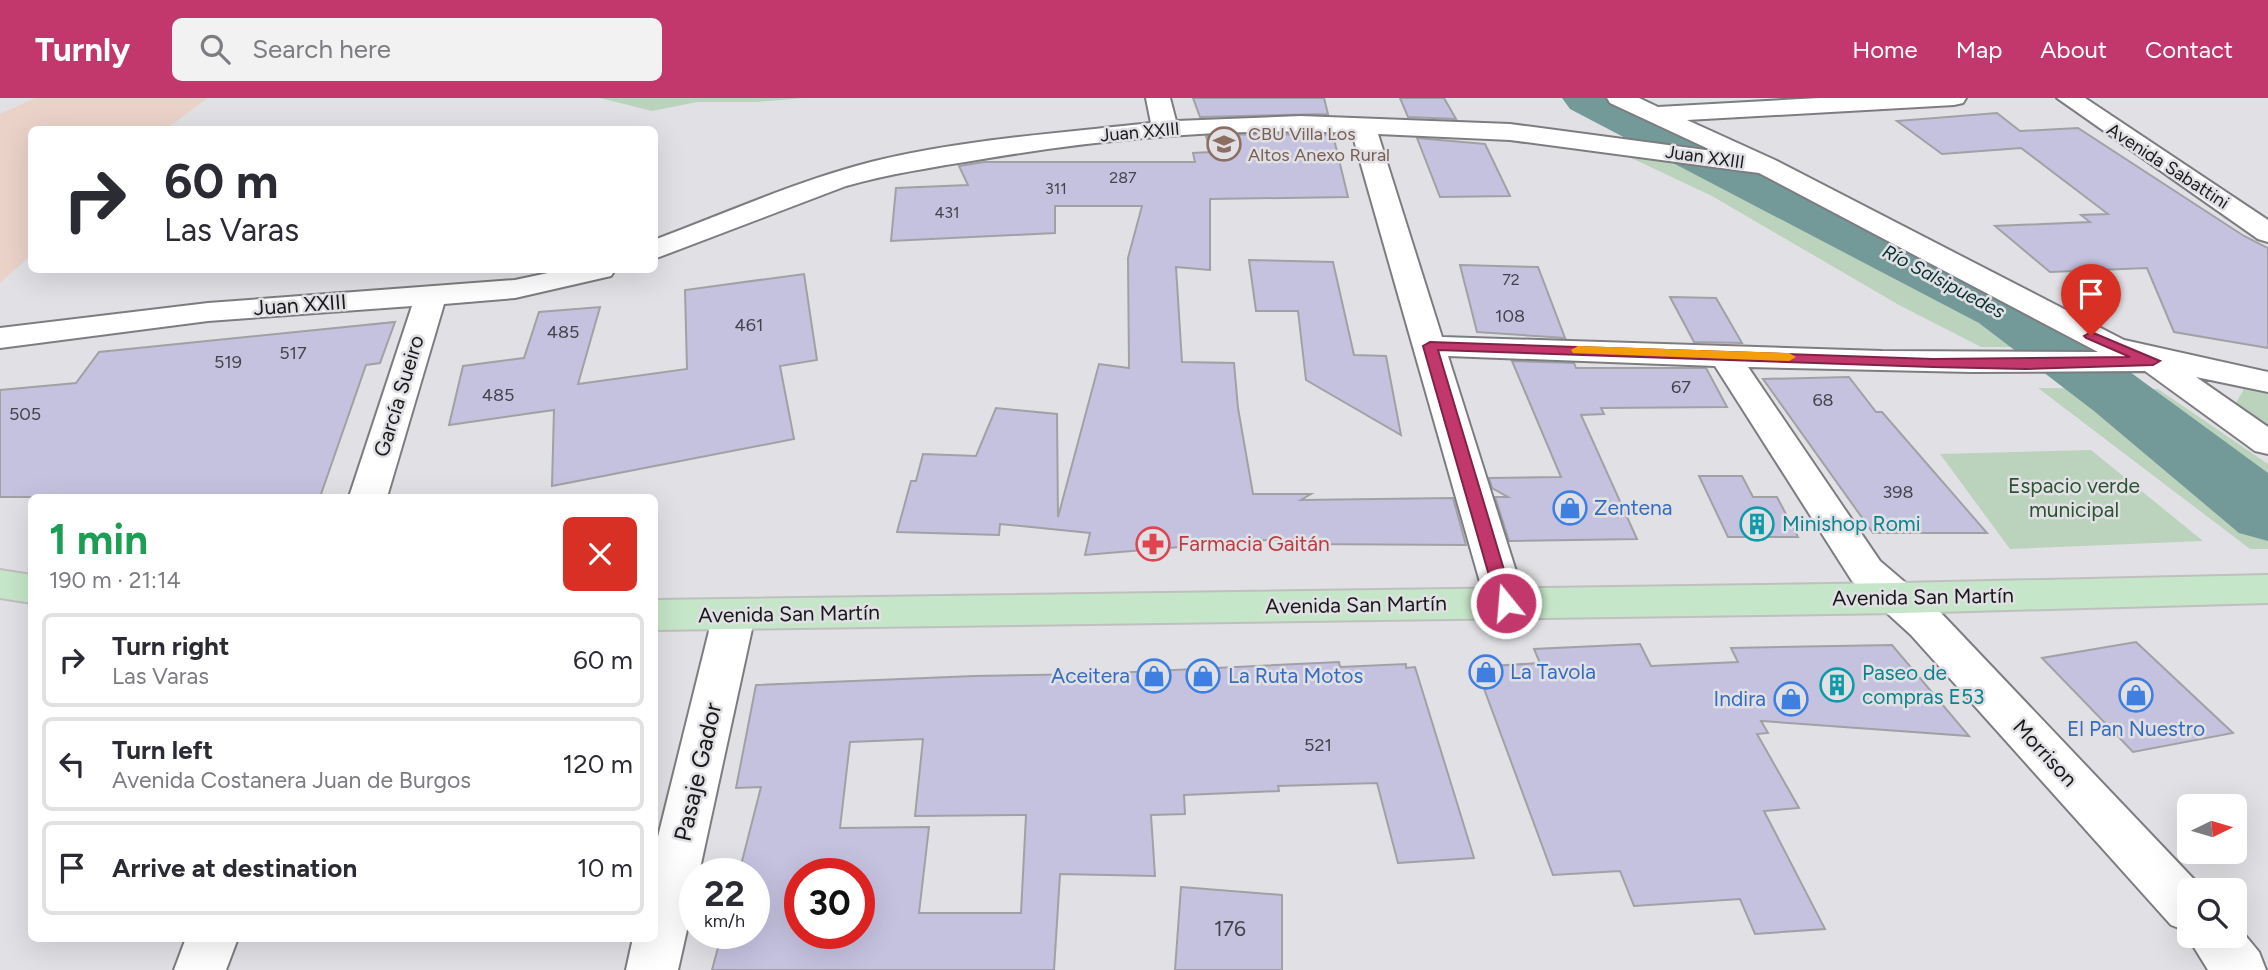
<!DOCTYPE html>
<meta charset="utf-8">
<style>
:root{--surface:#fff;--page:#f2f2f3;--text:#2b2b33;--muted:#7c7c81;--line:#e1e1e2;--accent:#c3386c}
body{margin:0;font-family:Figtree,sans-serif;background:var(--page);color:var(--text);height:100vh;display:flex;flex-direction:column;font-size:26px;white-space:nowrap}
*{box-sizing:border-box;margin:0}
p{font-size:23px;color:var(--muted)}
.icon{flex:none;width:38px;height:38px;fill:none;stroke:currentColor;stroke-width:2;stroke-linecap:round;stroke-linejoin:round}
.map{position:relative;flex:1;overflow:hidden}
.drawer{position:absolute;left:28px;top:396px;width:630px;height:448px;display:flex;flex-direction:column;background:var(--surface);border-radius:10px;box-shadow:0 7px 28px #0002}
.drawer>*{flex:none}
.guide{position:absolute;left:28px;top:28px;width:630px;height:147px;border-radius:10px;box-shadow:0 7px 28px #0002;background:#fff;color:var(--text);overflow:hidden}
.needle{width:46px;rotate:85deg}
.tools{position:absolute;left:2177px;top:696px;display:grid;gap:14px}
.tools a{display:grid;place-items:center;width:70px;height:70px;border-radius:10px;background:var(--surface);box-shadow:0 7px 28px #0002;font-size:35px}
.speed{position:absolute;left:679px;top:760px;display:flex;gap:14px;font-size:35px;font-weight:700;text-align:center}
.speed>*{display:grid;place-content:center;width:91px;height:91px;border-radius:50%;background:var(--surface);box-shadow:0 7px 28px #0002;line-height:1}
.speed small{font-size:18px;font-weight:400}
.speed .limit{border:10px solid #d22;background:#fff;color:#111}
.pin{position:absolute;display:grid;place-items:center;width:60px;height:60px;color:#fff;margin:-72px -30px;border-radius:50% 50% 50% 0;rotate:-45deg;box-shadow:0 0 7px #0007}
.pin .icon{rotate:45deg}
.me{position:absolute;width:77px;margin:-38px;rotate:343deg;stroke-linejoin:round;filter:drop-shadow(0 0 5px #0008)}
.turn{display:flex;align-items:center;gap:24px;height:147px;padding:0 21px;font-size:32px}
.turn .icon{width:91px;height:91px;stroke-width:2.5}
.turn b{display:block;font-size:49px;line-height:60px}
.round{display:grid;place-items:center;flex:none;width:74px;height:74px;border-radius:10px;background:var(--page)}
.summary{display:flex;align-items:center;justify-content:space-between;height:119px;padding:0 21px}
h1{font-size:42px;font-weight:700;line-height:52px;color:#1e9e55}
ul{padding:0;list-style:none}
li{display:flex;align-items:center;gap:21px;height:94px;margin:0 14px 10px;padding:0 7px;border:4px solid var(--line);border-radius:10px}
li div{flex:1}
li b{display:block;font-size:26px}
li em{font-style:normal}
header{display:flex;align-items:center;gap:42px;box-sizing:border-box;height:98px;padding:0 35px;background:var(--accent);color:#fff}
header strong{font-size:33px}
nav{display:flex;gap:38px;margin-inline-start:auto;font-size:24px}
.search{width:490px;height:63px;background:var(--page);display:flex;align-items:center;gap:18px;box-sizing:border-box;padding:0 24px;border-radius:10px;color:var(--muted);font-size:26px}
.map>svg:first-child{display:block}
.education{fill:#ead2c9}
.green{fill:#bbd2bd}
.lines{fill:none;stroke-linecap:round;stroke-linejoin:round}
.river{fill:#739999;fill-rule:evenodd}
.building{fill:#c5c2e0;stroke:#a1a1a5;stroke-width:2;fill-rule:evenodd}
.street-casing{stroke:#7d7d81;stroke-width:4}
.secondary-casing{stroke:#7d7d81;stroke-width:4}
.primary-casing{stroke:#bfbfbf;stroke-width:4}
.street{fill:#fff;fill-rule:evenodd}
.secondary{fill:#fff;fill-rule:evenodd}
.primary{fill:#c5e6c8;fill-rule:evenodd}
.route{fill:#c3386c;stroke:#7f2446;stroke-width:2}
.slow{fill:#f59e0b}
.labels{text-anchor:middle;stroke-width:5;stroke-linejoin:round;paint-order:stroke}
.far-number-label{font-size:16px;fill:#44434c}
.far-street-label{font-size:18px;fill:#19191b;stroke:#e1e1e5}
.far-education-label{font-size:18px;fill:#785e54;stroke:#e1e1e5;text-anchor:start}
.number-label{font-size:18px;fill:#44434c}
.far-water-label{font-size:19px;font-style:italic;fill:#073030;stroke:#e1e1e5}
.street-label{font-size:21px;fill:#19191b;stroke:#e1e1e5}
.park-label{font-size:21px;fill:#2b5331;stroke:#e1e1e5}
.shop-label{font-size:21px;fill:#366cbe;stroke:#e1e1e5;text-anchor:start}
.culture-label{font-size:21px;fill:#0d838f;stroke:#e1e1e5;text-anchor:start}
.health-label{font-size:21px;fill:#be3a42;stroke:#e1e1e5;text-anchor:start}
.near-number-label{font-size:21px;fill:#44434c}
.near-street-label{font-size:24px;fill:#19191b;stroke:#e1e1e5}
</style>
<header>
<strong>Turnly</strong>
<div class="search"><svg class="icon" aria-label="search" viewBox="0 0 24 24"><circle cx="10" cy="10" r="6"/><path d="M15 15l6 6"/></svg>Search here</div>
<nav><a>Home</a><a>Map</a><a>About</a><a>Contact</a></nav>
</header>
<div class="map">
<svg width="2268" height="872" viewBox="0 0 2268 872">
<rect width="100%" height="100%" fill="#e1e1e5"/>
<!-- education -->
<path class="education" d="M35,0H208L166,31L32,32L31,157L0,185V16Z"/>
<!-- green -->
<path class="green" d="M600,0H804L756,4H697L652,13Z
M1625,57L1759,76L2076,245L2071,249H1981L1899,207L1712,98Z
M2038,290L2158,291L2268,366V451H2250Z
M2244,291L2268,296V334L2233,310Z
M2091,352L2203,443L2010,451L1940,356Z"/>
<g class="lines">
<!-- river -->
<path class="river" d="M1562,0H1628L2025,197L2268,375V443L2239,435L2094,313L1979,225L1570,11Z"/>
</g>
<!-- building -->
<path class="building" d="M1193,0H1324L1328,16L1200,19Z
M1400,0H1444L1456,21L1408,19Z
M1997,15L2020,33L2078,30L2244,138L2268,150V250L2174,234L2147,170L2050,174L1995,128L2090,124L2081,117L2108,116L2021,50L1942,56L1897,23Z
M1258,36L1333,37L1348,99L1210,101V172L1176,169L1182,264L1234,265L1238,310L1253,396H1311L1301,402L1453,400L1466,447L1302,446L1301,441L1178,445L1179,449L1085,457L1090,435L1000,426L999,437L897,434L911,383H916L923,356L976,358L996,310L1057,316L1058,419L1099,266L1129,270L1128,160L1142,108H1055V135L891,143L896,90L968,87L959,68L984,64H1195L1193,55L1211,54L1206,38Z
M1417,40L1485,46L1510,98L1440,99Z
M1249,162L1333,164L1354,257L1386,258L1401,337L1306,282L1298,213H1256Z
M1460,167L1538,169L1565,240L1477,234Z
M804,176L817,262L780,268L794,341L552,388L554,312L449,327L463,268L524,260L539,214L600,209L578,286L687,271L685,192Z
M1670,199L1716,200L1742,245L1694,244Z
M395,224L380,265L366,267L320,399H0V292L76,285L99,254Z
M1512,263L1574,265L1576,270H1706L1727,309L1601,310L1604,316L1581,317L1637,441L1509,443L1495,399H1508L1492,390L1489,380L1561,379Z
M1849,279L1876,314H1882L1987,435H1873L1763,281Z
M1699,378H1742L1753,399H1777L1798,439H1728Z
M2136,544L2233,635L2133,654L2042,560Z
M1640,546L1651,568L1738,564L1731,550L1892,547L1969,638L1761,623L1768,635L1757,636L1799,710L1764,713L1825,831L1755,836L1740,801L1634,808L1620,773L1553,777L1476,569L1540,565L1534,551Z
M1339,564L1340,569L1406,566V570L1415,569L1474,760L1398,765L1377,685L1278,688L1279,693L1184,697L1185,716L1151,717L1155,778L1060,776L1054,872H712L722,835H754V775H739L761,689L736,690L756,587L974,578L1092,576ZM923,641L915,718L1026,717L1021,815H919L929,729L840,730L850,644ZM800,775H859V835H800Z
M1181,789L1282,797V872H1175Z"/>
<g class="lines">
<defs>
<path id="street" d="M1146,0H1170L1176,23L1301,18L1510,26L1713,53L1610,5L1607,0H1639L1658,9L1819,0H1966L1963,5L1954,7L1687,22L1775,62L2124,242L2268,274V294L2196,279L2268,329V356L2255,353L2145,273L1972,274L1748,269L1880,463L1941,515L2205,793H2189V838H2235V825L2259,854L2266,872H2208L2187,838L2189,834L2171,827L1911,537L1852,483L1715,268L1448,258L1526,505L1520,515L1506,520L1492,515L1486,505L1352,35C1227,29 1100,41 977,62C933,69 889,76 846,88L654,161V142C726,115 797,83 871,64C959,42 1061,35 1151,25ZM1378,36L1510,42L1759,75L2098,254L1882,253L1442,239Z
M562,172H615L611,178L515,200L444,206L387,399H349L412,208L208,223L0,250V230L208,205L515,182Z
M734,502L749,506L755,517L699,775H695V796L678,872H626L633,840H654V755L713,517L719,506Z
M186,840H238L226,872H174Z"/>
<path id="secondary" d="M2057,0H2085L2268,122V144L2258,141Z"/>
<path id="primary" d="M0,472L32,477V505L0,500Z
M2268,477V505L1900,515L654,532V502L1900,485Z"/>
</defs>
<!-- street casing -->
<use href="#street" class="street-casing"/>
<!-- secondary casing -->
<use href="#secondary" class="secondary-casing"/>
<!-- primary casing -->
<use href="#primary" class="primary-casing"/>
<!-- street -->
<use href="#street" class="street"/>
<!-- secondary -->
<use href="#secondary" class="secondary"/>
<!-- primary -->
<use href="#primary" class="primary"/>
</g>
<!-- route -->
<path class="route" d="M2091,234L2160,263L2153,267L2026,271L1933,269L1438,252L1514,505L1506,511L1497,505L1423,248L1430,244L1933,261L2130,259L2086,240L2084,238Z"/>
<!-- slow -->
<path class="slow" d="M1578,248L1789,255L1796,259L1789,263L1573,255L1571,252Z"/>
<!-- icons -->
<defs>
<symbol id="school-ring" viewBox="-11 -11 22 22"><circle r="9.5" fill="#e1e1e5" stroke="#8d6e63" stroke-width="1.5"/><path d="M0-5L7-2L0 1L-7-2ZM-4 1L0 2.5L4 1V4Q0 6-4 4Z" fill="#8d6e63"/></symbol>
<symbol id="shop-ring" viewBox="-11 -11 22 22"><circle r="9.5" fill="#e1e1e5" stroke="#3f7fe0" stroke-width="1.5"/><path d="M-5-2.5h2.3a2.7 3.5 0 0 1 5.4 0H5L5.5 6h-11ZM-1.5-2.5h3a1.5 2.3 0 0 0-3 0Z" fill="#3f7fe0"/></symbol>
<symbol id="building-ring" viewBox="-11 -11 22 22"><circle r="9.5" fill="#e1e1e5" stroke="#0f9aa8" stroke-width="1.5"/><path d="M-4-6H4V6H1V3H-1V6H-4ZM-2.5-4.3h1.7v1.8h-1.7ZM.8-4.3h1.7v1.8H.8ZM-2.5-1h1.7V.8h-1.7ZM.8-1h1.7V.8H.8Z" fill="#0f9aa8"/></symbol>
<symbol id="pharmacy-ring" viewBox="-11 -11 22 22"><circle r="9.5" fill="#e1e1e5" stroke="#e0444e" stroke-width="1.5"/><path d="M-2-6h4v4h4v4h-4v4h-4v-4h-4v-4h4Z" fill="#e0444e"/></symbol>
</defs>
<g fill-rule="evenodd">
<use href="#school-ring" x="1205" y="27" width="38" height="38"/>
<use href="#shop-ring" x="1551" y="391" width="38" height="38"/>
<use href="#building-ring" x="1738" y="407" width="38" height="38"/>
<use href="#pharmacy-ring" x="1134" y="427" width="38" height="38"/>
<use href="#shop-ring" x="1467" y="555" width="38" height="38"/>
<use href="#shop-ring" x="1135" y="559" width="38" height="38"/>
<use href="#shop-ring" x="1184" y="559" width="38" height="38"/>
<use href="#building-ring" x="1818" y="568" width="38" height="38"/>
<use href="#shop-ring" x="2117" y="578" width="38" height="38"/>
<use href="#shop-ring" x="1772" y="582" width="38" height="38"/>
</g>
<g class="labels">
<!-- far-number labels -->
<g class="far-number-label">
<text x="1123" y="85">287</text>
<text x="1056" y="96">311</text>
<text x="947" y="120">431</text>
<text x="1511" y="187">72</text>
</g>
<!-- far-street labels -->
<g class="far-street-label">
<text transform="translate(1140 34) rotate(-5)" y="6">Juan XXIII</text>
<text transform="translate(1705 59) rotate(8)" y="6">Juan XXIII</text>
<text transform="translate(2168 68) rotate(33)" y="6">Avenida Sabattini</text>
</g>
<!-- far-education labels -->
<g class="far-education-label">
<text x="1248" y="42">CBU Villa Los<tspan x="1248" dy="21">Altos Anexo Rural</tspan></text>
</g>
<!-- number labels -->
<g class="number-label">
<text x="1510" y="224">108</text>
<text x="749" y="233">461</text>
<text x="563" y="240">485</text>
<text x="293" y="261">517</text>
<text x="228" y="270">519</text>
<text x="1681" y="295">67</text>
<text x="498" y="303">485</text>
<text x="1823" y="308">68</text>
<text x="25" y="322">505</text>
<text x="1898" y="400">398</text>
<text x="1318" y="653">521</text>
</g>
<!-- far-water labels -->
<g class="far-water-label">
<text transform="translate(1944 183) rotate(28)" y="7">Río Salsipuedes</text>
</g>
<!-- street labels -->
<g class="street-label">
<text transform="translate(300 207) rotate(-4)" y="7">Juan XXIII</text>
<text transform="translate(399 298) rotate(-73)" y="7">García Sueiro</text>
<text transform="translate(1923 499) rotate(-1)" y="7">Avenida San Martín</text>
<text transform="translate(1356 507) rotate(-1)" y="7">Avenida San Martín</text>
<text transform="translate(789 516) rotate(-1)" y="7">Avenida San Martín</text>
<text transform="translate(2045 655) rotate(47)" y="7">Morrison</text>
</g>
<!-- park labels -->
<g class="park-label">
<text x="2074" y="395">Espacio verde<tspan x="2074" dy="24">municipal</tspan></text>
</g>
<!-- shop labels -->
<g class="shop-label">
<text x="1594" y="417">Zentena</text>
<text x="1510" y="581">La Tavola</text>
<text x="1130" y="585" text-anchor="end">Aceitera</text>
<text x="1228" y="585">La Ruta Motos</text>
<text x="1766" y="608" text-anchor="end">Indira</text>
<text x="2136" y="638" text-anchor="middle">El Pan Nuestro</text>
</g>
<!-- culture labels -->
<g class="culture-label">
<text x="1782" y="433">Minishop Romi</text>
<text x="1862" y="582">Paseo de<tspan x="1862" dy="24">compras E53</tspan></text>
</g>
<!-- health labels -->
<g class="health-label">
<text x="1178" y="453">Farmacia Gaitán</text>
</g>
<!-- near-number labels -->
<g class="near-number-label">
<text x="1230" y="838">176</text>
</g>
<!-- near-street labels -->
<g class="near-street-label">
<text transform="translate(698 674) rotate(-77)" y="8">Pasaje Gador</text>
</g>
</g>
</svg>
<div class="tools">
<a><svg class="needle" viewBox="-14 -14 28 28"><path d="M0-13l5 13h-10z" fill="#e53935"/><path d="M0 13l5-13h-10z" fill="#7c7c81"/></svg></a>
<a><svg class="icon" aria-label="search" viewBox="0 0 24 24"><circle cx="10" cy="10" r="6"/><path d="M15 15l6 6"/></svg></a>
</div>
<div class="speed"><div>22<small>km/h</small></div><div class="limit">30</div></div>
<div class="pin" style="left:2091px;top:238px;background:#d93025"><svg class="icon" aria-label="arrive" viewBox="0 0 24 24"><path d="M6 21V4h12l-3 4 3 4H6"/></svg></div>
<svg class="me" style="left:1506px;top:505px" viewBox="-20 -20 40 40"><circle r="17" fill="#c3386c" stroke="#fff" stroke-width="3"/><path d="M0-11L8 9 0 5-8 9z" fill="#fff"/></svg>
<div class="guide">
<div class="turn"><svg class="icon" aria-label="right" viewBox="0 0 24 24"><path d="M7 20v-9h11M14 6l5 5-5 5"/></svg><div><b>60 m</b>Las Varas</div></div>
</div>
<section class="drawer">
<div class="summary"><div><h1>1 min</h1><p>190 m · 21:14</p></div><a class="round" style="background:#d93025;color:#fff"><svg class="icon" aria-label="close" viewBox="0 0 24 24"><path d="M6 6l12 12M18 6L6 18"/></svg></a></div>
<ul>
<li><svg class="icon" aria-label="right" viewBox="0 0 24 24"><path d="M7 20v-9h11M14 6l5 5-5 5"/></svg><div><b>Turn right</b><p>Las Varas</p></div><em>60 m</em></li>
<li><svg class="icon" aria-label="left" viewBox="0 0 24 24"><path d="M17 20v-9H6M10 6l-5 5 5 5"/></svg><div><b>Turn left</b><p>Avenida Costanera Juan de Burgos</p></div><em>120 m</em></li>
<li><svg class="icon" aria-label="arrive" viewBox="0 0 24 24"><path d="M6 21V4h12l-3 4 3 4H6"/></svg><div><b>Arrive at destination</b></div><em>10 m</em></li>
</ul>
</section>
</div>
